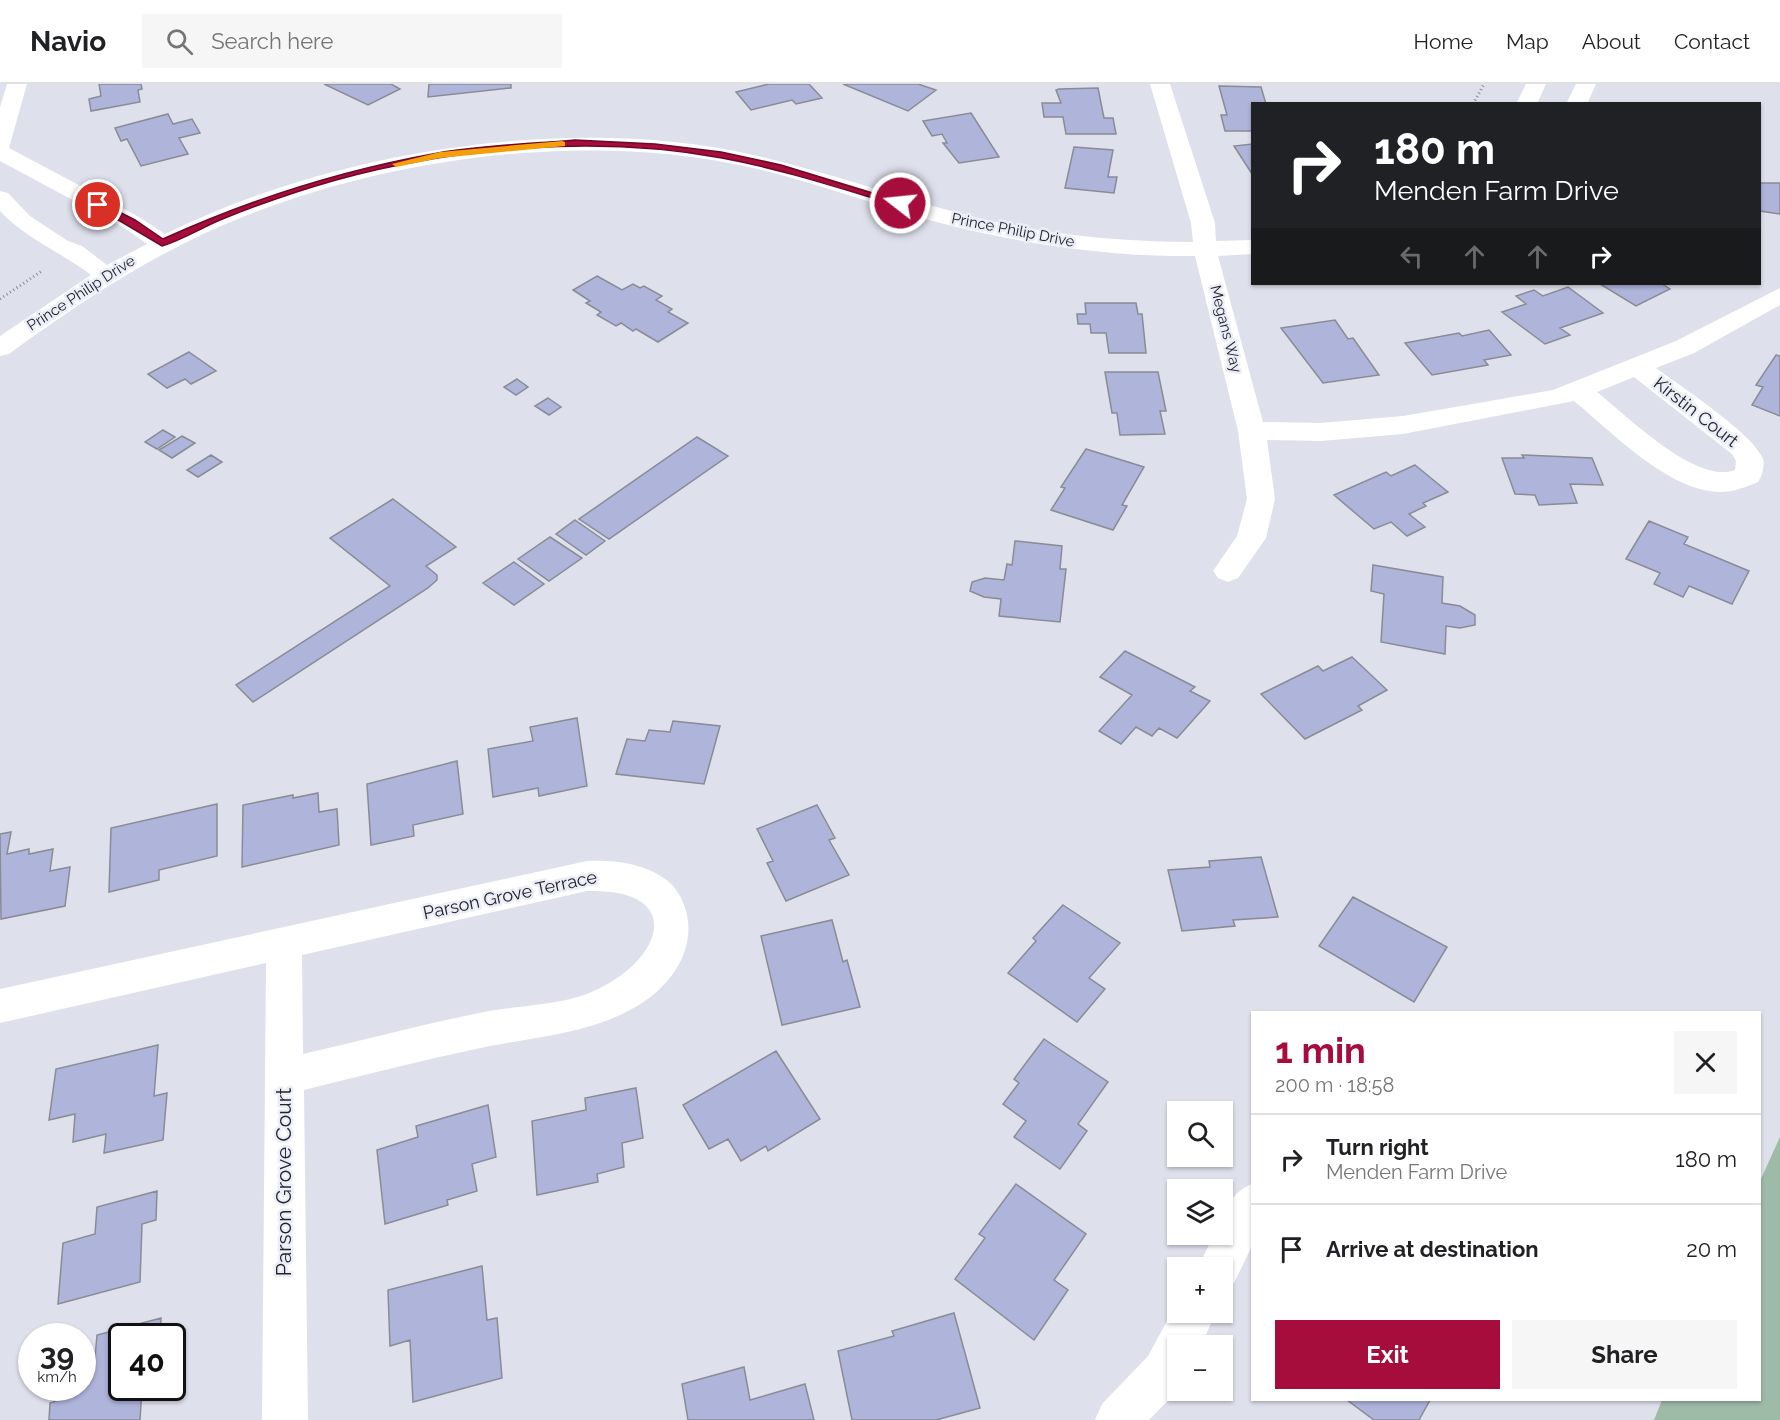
<!DOCTYPE html>
<meta charset="utf-8">
<style>
:root{--surface:#fff;--page:#f6f6f6;--text:#202124;--muted:#757577;--line:#e0e0e0;--accent:#a60d3c}
body{margin:0;font-family:Raleway,sans-serif;background:var(--page);color:var(--text);height:100vh;display:flex;flex-direction:column;font-size:22px;white-space:nowrap}
*{box-sizing:border-box;margin:0}
p{font-size:20px;color:var(--muted)}
.icon{flex:none;width:33px;height:33px;fill:none;stroke:currentColor;stroke-width:2;stroke-linecap:round;stroke-linejoin:round}
.map{position:relative;flex:1;overflow:hidden}
.panel{position:absolute;left:1251px;top:927px;width:510px;height:390px;display:flex;flex-direction:column;background:var(--surface);border-radius:0px;box-shadow:0 2px 4px #0004}
.panel>*{flex:none}
.hud{position:absolute;left:1251px;top:18px;width:510px;height:183px;border-radius:0px;box-shadow:0 2px 4px #0004;background:#202124;color:#fff;overflow:hidden}
.fabs{position:absolute;left:1167px;top:1017px;display:grid;gap:12px}
.fabs a{display:grid;place-items:center;width:66px;height:66px;border-radius:0px;background:var(--surface);box-shadow:0 2px 4px #0004;font-size:30px}
.speed{position:absolute;left:18px;top:1239px;display:flex;gap:12px;font-size:30px;font-weight:700;text-align:center}
.speed>*{display:grid;place-content:center;width:78px;height:78px;border-radius:50%;background:var(--surface);box-shadow:0 2px 4px #0004;line-height:1}
.speed small{font-size:15px;font-weight:400}
.speed .limit{border:3px solid #111;border-radius:9px;background:#fff;color:#111}
.pin{position:absolute;display:grid;place-items:center;width:51px;height:51px;color:#fff;margin:-26px;border:3px solid #fff;border-radius:50%;box-shadow:0 2px 6px #0007}
.me{position:absolute;width:66px;margin:-33px;rotate:286deg;stroke-linejoin:round;filter:drop-shadow(0 0 4px #0008)}
.turn{display:flex;align-items:center;gap:21px;height:126px;padding:0 24px;font-size:27px}
.turn .icon{width:78px;height:78px;stroke-width:2.5}
.turn b{display:block;font-size:42px;line-height:51px}
.lanes{display:flex;align-items:center;height:57px;padding:0 24px;background:#0003;justify-content:center;gap:30px;direction:ltr}
.lanes .off{opacity:.35}
.round{display:grid;place-items:center;flex:none;width:63px;height:63px;border-radius:0px;background:var(--page)}
.headline{display:flex;align-items:center;justify-content:space-between;height:102px;padding:0 24px}
h1{font-size:36px;font-weight:700;line-height:45px;color:var(--accent)}
.primary-button{display:flex;gap:12px;margin-top:auto;padding:12px 24px}
.primary-button a{flex:1;height:69px;border-radius:0px;background:var(--accent);color:#fff;font-size:24px;font-weight:700;line-height:69px;text-align:center}
.primary-button a+a{background:var(--page);color:var(--text)}
ul{padding:0;list-style:none}
li{display:flex;align-items:center;gap:18px;height:90px;padding:0 24px;border-top:2px solid var(--line)}
li div{flex:1}
li b{display:block;font-size:22px}
li em{font-style:normal}
header{display:flex;align-items:center;gap:36px;box-sizing:border-box;height:84px;padding:0 30px;background:var(--surface);border-bottom:2px solid var(--line)}
header strong{font-size:28px}
nav{display:flex;gap:33px;margin-inline-start:auto;font-size:21px}
.search{width:420px;height:54px;background:var(--page);display:flex;align-items:center;gap:15px;box-sizing:border-box;padding:0 21px;border-radius:0px;color:var(--muted);font-size:22px}
.map>svg:first-child{display:block}
.green{fill:#9ebba7}
.building{fill:#afb4db;stroke:#898b95;stroke-width:1.5}
.lines{fill:none;stroke-linecap:round;stroke-linejoin:round}
.path{stroke:#898b93;stroke-width:3;stroke-dasharray:1 3;stroke-linecap:butt}
.minor{fill:#fff;fill-rule:evenodd}
.route{fill:#a60d3c;stroke:#6c0827;stroke-width:1.5}
.slow{fill:#f59e0b}
.labels{text-anchor:middle;stroke-width:5;stroke-linejoin:round;paint-order:stroke}
.far-street-label{font-size:15px;fill:#232428;stroke:#ebedf9}
.street-label{font-size:18px;fill:#232428;stroke:#ebedf9}
.near-street-label{font-size:21px;fill:#232428;stroke:#ebedf9}
</style>
<header>
<strong>Navio</strong>
<div class="search"><svg class="icon" aria-label="search" viewBox="0 0 24 24"><circle cx="10" cy="10" r="6"/><path d="M15 15l6 6"/></svg>Search here</div>
<nav><a>Home</a><a>Map</a><a>About</a><a>Contact</a></nav>
</header>
<div class="map">
<svg width="1780" height="1336" viewBox="0 0 1780 1336">
<rect width="100%" height="100%" fill="#dee0ec"/>
<!-- green -->
<path class="green" d="M1780,1053V1336H1654L1662,1316H1760V1097Z"/>
<!-- building -->
<path class="building" d="M99,0H141L142,5L138,6L140,18L91,27L89,15L101,12Z
M324,0H391L400,5L368,21Z
M429,0H511V4L428,13Z
M769,0H809L822,14L796,20L792,16L751,26L736,8Z
M843,0H918L936,6L908,27Z
M1219,2L1261,3L1266,20H1252V47H1225L1221,31H1227Z
M1098,4L1104,34H1113L1116,50H1066L1063,33H1044L1042,19H1061L1056,6L1059,5Z
M971,29L999,73L959,79L943,59H947L942,50L932,52L923,37Z
M168,30L173,40L192,35L200,49L179,54L188,70L141,82L127,55L121,57L115,44Z
M1252,60V90L1234,62Z
M1074,63L1113,66L1108,93H1117L1114,109L1065,104Z
M1760,99H1780V130L1760,127Z
M597,192L622,206L633,200L640,204L644,202L662,212L656,216L672,225L668,228L688,239L658,258L636,245L633,247L621,239L616,242L597,231L601,228L586,219L590,217L573,206Z
M1600,200H1668L1664,201L1670,205L1636,222Z
M1568,203L1603,229L1560,244L1570,251L1545,260L1502,228L1526,220L1516,212L1534,206L1543,212Z
M1085,219H1136L1138,230H1142L1146,269H1109L1106,249H1091L1090,240H1078L1077,230H1086Z
M1335,236L1348,255L1353,254L1379,291L1323,299L1281,244Z
M1489,246L1511,271L1484,276L1488,281L1432,291L1405,259L1459,249L1462,252Z
M189,268L216,287L191,300L185,295L167,304L148,290Z
M1776,271L1780,272V332L1752,321L1763,303L1756,301Z
M1105,288H1158L1166,327H1160L1165,350L1120,351L1117,329H1112Z
M517,295L528,303L516,311L504,303Z
M548,314L561,323L549,331L535,322Z
M163,346L175,353L157,365L145,358Z
M182,352L195,359L172,374L159,366Z
M697,353L728,372L609,455L579,435Z
M1086,365L1144,383L1122,421L1127,422L1113,446L1051,426L1065,404L1061,403Z
M211,371L222,378L198,393L187,386Z
M1522,371L1592,374L1603,401L1570,400L1577,419L1539,421L1535,411L1515,410L1502,374H1524Z
M1415,381L1448,408L1423,419L1426,422L1409,430L1425,443L1407,452L1391,438L1374,445L1334,411L1386,388L1391,392Z
M393,415L456,463L426,482L437,491V496L428,504L253,618L236,601L390,502L330,454Z
M575,436L605,457L586,471L556,450Z
M1649,437L1688,453L1684,460L1749,487L1732,520L1689,502L1683,513L1654,500L1660,489L1626,475Z
M550,453L582,474L549,497L518,475Z
M1015,457L1062,462L1060,485H1066L1060,538L999,532L1001,515L984,513L970,507L972,498L985,494L1004,496L1007,480L1012,481Z
M514,478L544,500L514,521L483,499Z
M1373,481L1443,493L1442,519L1460,522L1475,531V541L1460,544L1446,542L1445,570L1381,558L1384,510L1371,507Z
M1125,567L1195,603L1190,607L1210,617L1177,654L1159,644L1152,652L1136,643L1121,660L1099,647L1132,611L1100,593Z
M1352,573L1387,606L1358,622L1362,626L1305,655L1261,610L1318,582L1323,587Z
M577,634L587,702L539,712L538,704L493,713L488,665L533,657L530,643Z
M673,637L720,642L704,700L616,690L627,655L645,657L649,646L670,648Z
M457,677L463,730L413,741L414,752L371,761L367,700Z
M318,709L319,728L337,725L339,761L242,783L243,721L293,711V714Z
M217,720V772L159,786V796L109,808L111,744Z
M817,721L835,754L829,756L849,791L786,817L767,779L773,777L757,745Z
M11,748L7,770L29,765V770L53,765L50,787L70,783L65,822L1,835L0,750Z
M1261,773L1278,833L1233,836L1235,842L1182,847L1168,786L1210,783L1209,777Z
M1353,813L1447,863L1414,918L1319,862Z
M1063,821L1120,859L1089,894L1105,905L1077,938L1008,889L1036,857L1033,854Z
M832,836L843,878L847,876L860,923L782,941L761,852Z
M1044,955L1108,998L1078,1040L1087,1047L1060,1085L1014,1053L1026,1037L1003,1020L1019,999L1014,995Z
M158,961L154,1012L167,1009L163,1056L104,1069L106,1050L73,1058L75,1030L49,1036L56,985Z
M776,967L820,1035L768,1067L766,1062L741,1077L728,1055L709,1065L683,1021Z
M636,1004L643,1054L622,1059L624,1083L597,1090L598,1098L537,1111L532,1037L586,1026L585,1014Z
M488,1021L496,1073L472,1080L477,1107L447,1116L448,1121L385,1140L377,1066L418,1053L416,1042Z
M1016,1100L1086,1150L1054,1196L1068,1206L1034,1256L955,1195L985,1154L979,1150Z
M157,1107L156,1136L142,1140L140,1198L58,1220L63,1159L95,1150L97,1123Z
M482,1182L487,1236L497,1234L502,1294L413,1318L410,1256L390,1262L388,1206Z
M954,1229L980,1324L936,1336H852L838,1267L894,1252L892,1247Z
M161,1234L160,1252H122V1304H142L140,1336H49L50,1319L59,1316L60,1304H82V1278L95,1274L97,1251Z
M744,1283L750,1316L805,1300L814,1336H688L682,1300Z
M1347,1316H1430L1419,1336H1374Z"/>
<g class="lines">
<!-- path -->
<path class="path" d="M1473,20L1484,0
M0,215L42,187"/>
<!-- minor -->
<path class="minor" d="M7,0H27L9,64L139,133L165,150C332,67 570,29 753,71C825,87 895,113 967,131C1040,150 1117,158 1193,158L1191,139L1150,0H1170L1215,139L1216,157L1252,156V170L1218,172L1263,338L1321,339L1403,332L1553,306L1676,257L1780,204V221L1694,269L1656,284C1680,302 1754,350 1763,375C1765,382 1762,392 1758,398C1746,403 1731,409 1718,408C1666,405 1612,348 1574,317L1403,350L1321,357L1267,356L1275,415L1266,454L1238,494L1228,498L1218,494L1213,487L1237,452L1247,415L1238,347L1195,172C1104,173 1016,159 929,136C869,119 810,97 749,83C572,43 345,78 183,160C121,191 65,229 9,270L0,272V252L91,191C61,168 26,155 0,127V107L8,109L30,132L68,157L82,162L107,181L147,160L123,143L0,77V23ZM1634,293L1732,370L1736,377L1735,386C1696,401 1626,331 1597,308Z
M1526,0H1546L1537,20H1516Z
M1576,0H1596L1587,20H1566Z
M587,777C614,776 643,779 665,795C673,800 678,808 682,816C700,855 678,894 645,917C598,949 540,952 485,963C424,976 364,991 304,1006L308,1336H262L266,879L0,939V905ZM587,807C685,804 665,874 596,906C565,921 523,921 489,927C427,939 365,956 303,970L302,871Z
M1252,1100V1162L1234,1199L1222,1204V1184H1198L1214,1150H1222C1222,1127 1230,1109 1252,1100Z
M1178,1217V1228H1216L1201,1262H1178V1306L1149,1336H1095L1102,1320L1148,1272Z"/>
</g>
<!-- route -->
<path class="route" d="M575,56L655,60L721,68L781,81L905,119L896,121C839,104 781,85 722,74C598,51 456,63 336,96C297,107 257,121 220,136C201,144 182,156 162,162L93,121L102,119L135,136L163,155C251,115 343,86 438,69C482,61 530,60 575,56Z"/>
<!-- slow -->
<path class="slow" d="M562,57L565,58V62L440,74L396,83L392,80L440,68Z"/>
<g class="labels">
<!-- far-street labels -->
<g class="far-street-label">
<text transform="translate(1013 146) rotate(11)" y="5">Prince Philip Drive</text>
<text transform="translate(81 209) rotate(-33)" y="5">Prince Philip Drive</text>
<text transform="translate(1226 245) rotate(76)" y="5">Megans Way</text>
</g>
<!-- street labels -->
<g class="street-label">
<text transform="translate(1696 328) rotate(38)" y="6">Kirstin Court</text>
<text transform="translate(510 811) rotate(-12)" y="6">Parson Grove Terrace</text>
</g>
<!-- near-street labels -->
<g class="near-street-label">
<text transform="translate(284 1098) rotate(-90)" y="7">Parson Grove Court</text>
</g>
</g>
</svg>
<div class="fabs">
<a><svg class="icon" aria-label="search" viewBox="0 0 24 24"><circle cx="10" cy="10" r="6"/><path d="M15 15l6 6"/></svg></a>
<a><svg class="icon" aria-label="layers" viewBox="0 0 24 24"><path d="M12 4l9 5-9 5-9-5zM3 14l9 5 9-5"/></svg></a>
<a>+</a>
<a>−</a>
</div>
<div class="speed"><div>39<small>km/h</small></div><div class="limit">40</div></div>
<div class="pin" style="left:98px;top:121px;background:#d93025"><svg class="icon" aria-label="arrive" viewBox="0 0 24 24"><path d="M6 21V4h12l-3 4 3 4H6"/></svg></div>
<svg class="me" style="left:900px;top:119px" viewBox="-20 -20 40 40"><circle r="17" fill="#a60d3c" stroke="#fff" stroke-width="3"/><path d="M0-11L8 9 0 5-8 9z" fill="#fff"/></svg>
<div class="hud">
<div class="turn"><svg class="icon" aria-label="right" viewBox="0 0 24 24"><path d="M7 20v-9h11M14 6l5 5-5 5"/></svg><div><b>180 m</b>Menden Farm Drive</div></div>
<div class="lanes"><svg class="icon off" aria-label="left" viewBox="0 0 24 24"><path d="M17 20v-9H6M10 6l-5 5 5 5"/></svg><svg class="icon off" aria-label="ahead" viewBox="0 0 24 24"><path d="M12 20V5M6 11l6-6 6 6"/></svg><svg class="icon off" aria-label="ahead" viewBox="0 0 24 24"><path d="M12 20V5M6 11l6-6 6 6"/></svg><svg class="icon" aria-label="right" viewBox="0 0 24 24"><path d="M7 20v-9h11M14 6l5 5-5 5"/></svg></div>
</div>
<section class="panel">
<div class="headline"><div><h1>1 min</h1><p>200 m · 18:58</p></div><a class="round"><svg class="icon" aria-label="close" viewBox="0 0 24 24"><path d="M6 6l12 12M18 6L6 18"/></svg></a></div>
<ul>
<li><svg class="icon" aria-label="right" viewBox="0 0 24 24"><path d="M7 20v-9h11M14 6l5 5-5 5"/></svg><div><b>Turn right</b><p>Menden Farm Drive</p></div><em>180 m</em></li>
<li><svg class="icon" aria-label="arrive" viewBox="0 0 24 24"><path d="M6 21V4h12l-3 4 3 4H6"/></svg><div><b>Arrive at destination</b></div><em>20 m</em></li>
</ul>
<div class="primary-button"><a>Exit</a><a>Share</a></div>
</section>
</div>
